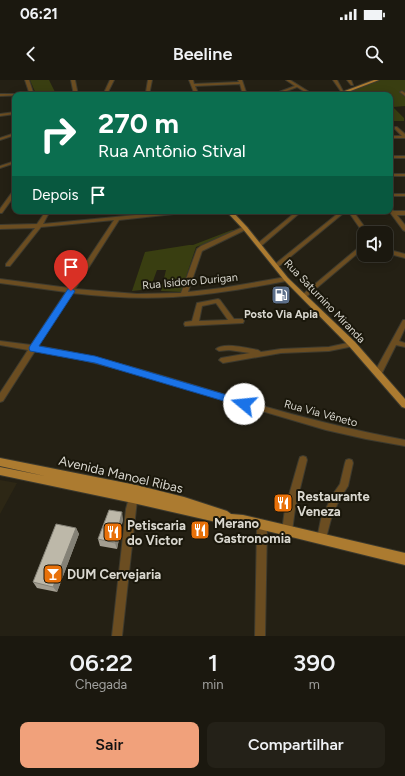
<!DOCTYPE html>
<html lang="pt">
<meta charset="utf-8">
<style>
:root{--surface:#1b180f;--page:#242118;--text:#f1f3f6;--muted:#a0a09e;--line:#39372f;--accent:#f1a17b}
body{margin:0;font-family:Figtree,sans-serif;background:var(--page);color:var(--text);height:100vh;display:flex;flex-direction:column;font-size:15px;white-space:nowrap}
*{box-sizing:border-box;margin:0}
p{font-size:13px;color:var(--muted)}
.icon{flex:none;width:22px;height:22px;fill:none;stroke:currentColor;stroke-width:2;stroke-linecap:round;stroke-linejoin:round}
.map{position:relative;height:556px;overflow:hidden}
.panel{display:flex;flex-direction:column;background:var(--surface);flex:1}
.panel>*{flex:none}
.top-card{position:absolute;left:12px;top:12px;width:381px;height:122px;border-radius:8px;box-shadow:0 2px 10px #0003,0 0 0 1px var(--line);background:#0b6e4f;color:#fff;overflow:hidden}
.tools{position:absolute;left:357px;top:146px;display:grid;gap:8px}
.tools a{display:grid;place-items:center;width:36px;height:36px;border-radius:8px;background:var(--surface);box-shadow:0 2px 10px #0003,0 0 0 1px var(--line);font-size:20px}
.pin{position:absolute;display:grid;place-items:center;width:34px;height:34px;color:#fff;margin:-41px -17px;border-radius:50% 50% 50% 0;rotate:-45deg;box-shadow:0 0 4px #0007}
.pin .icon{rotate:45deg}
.me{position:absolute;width:44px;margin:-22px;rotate:287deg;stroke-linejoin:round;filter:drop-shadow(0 0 3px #0008)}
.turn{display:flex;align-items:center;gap:14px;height:84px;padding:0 20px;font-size:18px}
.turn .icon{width:52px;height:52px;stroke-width:2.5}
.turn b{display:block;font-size:28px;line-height:34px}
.then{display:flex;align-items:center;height:38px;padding:0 20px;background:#0003;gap:8px;font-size:15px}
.eta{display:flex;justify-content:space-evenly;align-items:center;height:68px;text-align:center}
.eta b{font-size:24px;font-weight:600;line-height:28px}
.action{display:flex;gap:8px;margin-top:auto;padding:8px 20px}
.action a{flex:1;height:46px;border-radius:8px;background:var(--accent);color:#111;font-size:16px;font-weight:600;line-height:46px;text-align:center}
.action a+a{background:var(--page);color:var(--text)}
.status{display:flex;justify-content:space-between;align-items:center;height:28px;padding:0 20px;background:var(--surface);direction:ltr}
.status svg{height:11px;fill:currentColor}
header{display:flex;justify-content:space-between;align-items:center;height:52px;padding:0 20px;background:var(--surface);font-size:18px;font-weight:600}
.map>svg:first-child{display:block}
.built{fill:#2d2715}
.green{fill:#393e11}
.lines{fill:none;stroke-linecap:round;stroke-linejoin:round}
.minor-casing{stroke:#3d3a2e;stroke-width:2}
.major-casing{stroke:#3d3a2e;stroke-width:2}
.minor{fill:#6b4d21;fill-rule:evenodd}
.major{fill:#ac7b30;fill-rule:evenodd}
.wall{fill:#a39e91}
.shaded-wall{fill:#848176}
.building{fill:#bdb8a9;stroke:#848176}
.route{fill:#1a73e8;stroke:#114b97}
.labels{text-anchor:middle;stroke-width:4;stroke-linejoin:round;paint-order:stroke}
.street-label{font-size:11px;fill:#d9d7cf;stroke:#1a170b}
.poi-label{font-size:11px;font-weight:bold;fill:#d9d7cf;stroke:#1a170b}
.near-street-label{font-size:13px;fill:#d9d7cf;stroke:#1a170b}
.near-poi-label{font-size:13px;font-weight:bold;fill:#d9d7cf;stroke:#1a170b;text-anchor:start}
</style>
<div class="status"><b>06:21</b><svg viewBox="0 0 49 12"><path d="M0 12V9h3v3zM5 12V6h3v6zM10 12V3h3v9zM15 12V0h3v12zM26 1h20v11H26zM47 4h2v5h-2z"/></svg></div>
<header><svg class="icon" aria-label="back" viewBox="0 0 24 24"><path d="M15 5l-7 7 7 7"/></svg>Beeline<svg class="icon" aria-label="search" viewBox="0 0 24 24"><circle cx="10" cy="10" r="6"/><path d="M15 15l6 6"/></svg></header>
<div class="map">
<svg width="405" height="556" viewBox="0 0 405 556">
<rect width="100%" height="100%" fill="#242014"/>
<!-- built -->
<path class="built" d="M0,400L17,403L0,434Z"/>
<!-- green -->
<path class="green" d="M30,0H49L56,14H36Z
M380,0H405V13L400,12L405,17V26L393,27L404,38V41H390V15H354L346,12Z
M232,150L236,151L196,167L181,212L161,211L166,190H157L150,209L132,211L145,172L189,165H193Z"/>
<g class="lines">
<defs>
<path id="minor" d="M25,0H29L34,15H30Z
M71,0H75L78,15H74Z
M110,0H114L108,12H146L148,0H152L149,15H145L146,14H107L103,15Z
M189,0H193L194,4L239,2L238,0H242L247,15H243L240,4L195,6L199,15H195Z
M286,0H290L314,15H310L297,7L276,15H271L295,6Z
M333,0H337L344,13H342Z
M347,0H351L353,5H351Z
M402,11L405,13V16L400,12Z
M0,14H26L28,15L0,16Z
M15,32V34L0,36V34Z
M395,47H397L405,54V58H390V56H402L395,49Z
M15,53V55L0,60V58Z
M390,76H405V78H390Z
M15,81V83L0,88V86Z
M390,94H405V96H390Z
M13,111H15V115L2,133H0V129Z
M390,114H405V116H390Z
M390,128L394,131H405V135H397L405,145V151L403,150L389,131H390Z
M46,131H50L43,144L177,131H194L192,132L119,140L75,209L137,214L181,213L197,169L201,166L245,146L248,148L247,149L202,171L188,212L222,208L286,197L289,199L286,201C249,208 211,215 173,217C140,219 106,217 72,213L38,266C110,278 179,301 249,322C300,337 352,350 405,360V366L366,359L326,350L134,293L83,280L35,271L3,321L0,322V313L28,270L0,265V261L31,265L66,212L0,203V199L69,208L114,140L41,147L10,186H6V184L35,148L0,149V145L37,144Z
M297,131H302L261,166H257V164Z
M341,131H346L278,187H274V185Z
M348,131H353L369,153H364V154Z
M364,163V168L306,217H302L301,216L302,215Z
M386,169L405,174V178L386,173Z
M218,219L220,220L234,239H243L244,241L243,243L185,246L184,244L185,242L192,241L197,223ZM216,223L228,240L199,241L202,226Z
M403,240H405V248L399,261L405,263V267L396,265L381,295H375L374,293Z
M352,262L355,264L354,266L329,271L281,273L223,283L219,280L221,278L250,273L229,270L219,271L216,269C223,262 248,268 258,270L261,272L281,269L329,267Z
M303,376L306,377L307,380L295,429L292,451L290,454L287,456L284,454L282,451L285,429L299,380L300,377Z
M349,379L352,380L353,383L348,406L339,420L331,439L325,462L322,464L319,462L317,459L321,439L333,414L340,404L345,383L346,380Z
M134,409L137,410L138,413L136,429L122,556H112L126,429L131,410Z
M262,440L265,442L267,445L265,556H255L257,445L259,442Z"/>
<path id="major" d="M374,0H379L340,15H334Z
M226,131H232L247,147L288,198L355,262L405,319V328L402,327L349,266L284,200L243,149Z
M0,378L136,405L184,417L227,431L231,434L243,435L405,473V485L243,445L216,442L133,423L0,395V387L45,396L0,386Z"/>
</defs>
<!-- minor casing -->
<use href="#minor" class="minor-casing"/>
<!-- major casing -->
<use href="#major" class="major-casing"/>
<!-- minor -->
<use href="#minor" class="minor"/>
<!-- major -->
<use href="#major" class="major"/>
</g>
<!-- wall -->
<path class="wall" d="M123,439L117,469L100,466L98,459Z
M76,448L79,454L57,512L37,508L33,502Z"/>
<!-- shaded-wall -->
<path class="shaded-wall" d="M122,432L123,439L117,469L115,463Z
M76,448L79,454L57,512L53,507Z"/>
<!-- building -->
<path class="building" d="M109,430L122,432L115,463L98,459Z
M56,444L76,448L53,507L33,502Z"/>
<!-- route -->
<path class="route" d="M71,208L75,211L39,266L95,276L244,320L247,321L249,324L247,326L244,327L95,283L30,271L29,268L30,266L68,209Z"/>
<!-- icons -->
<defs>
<symbol id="fuel-square" viewBox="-11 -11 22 22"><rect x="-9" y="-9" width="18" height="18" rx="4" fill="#5c6f8a" stroke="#1a170b"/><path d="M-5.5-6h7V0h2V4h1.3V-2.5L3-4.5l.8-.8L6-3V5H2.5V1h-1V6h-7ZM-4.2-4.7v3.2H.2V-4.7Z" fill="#fff"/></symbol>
<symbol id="restaurant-square" viewBox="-11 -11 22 22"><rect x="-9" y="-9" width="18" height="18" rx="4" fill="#e8710a" stroke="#1a170b"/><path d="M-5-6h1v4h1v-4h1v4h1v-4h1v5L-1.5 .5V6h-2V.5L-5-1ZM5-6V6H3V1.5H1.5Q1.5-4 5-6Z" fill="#fff"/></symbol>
<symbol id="bar-square" viewBox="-11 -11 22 22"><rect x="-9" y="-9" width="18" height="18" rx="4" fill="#e8710a" stroke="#1a170b"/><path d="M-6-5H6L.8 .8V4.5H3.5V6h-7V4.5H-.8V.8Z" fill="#fff"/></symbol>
</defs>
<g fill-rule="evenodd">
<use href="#fuel-square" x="270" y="204" width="22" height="22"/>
<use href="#restaurant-square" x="272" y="412" width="22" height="22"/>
<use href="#restaurant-square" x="189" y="439" width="22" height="22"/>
<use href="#restaurant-square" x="102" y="441" width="22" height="22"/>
<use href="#bar-square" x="42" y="483" width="22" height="22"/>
</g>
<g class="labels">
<!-- street labels -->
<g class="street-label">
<text transform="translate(190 201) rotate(-5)" y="4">Rua Isidoro Durigan</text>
<text transform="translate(325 221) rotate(46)" y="4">Rua Saturnino Miranda</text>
<text transform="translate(321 333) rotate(15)" y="4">Rua Via Vêneto</text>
</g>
<!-- poi labels -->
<g class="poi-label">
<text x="281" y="238">Posto Via Apia</text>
</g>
<!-- near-street labels -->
<g class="near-street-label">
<text transform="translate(121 394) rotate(13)" y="5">Avenida Manoel Ribas</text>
</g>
<!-- near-poi labels -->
<g class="near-poi-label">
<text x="297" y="421">Restaurante<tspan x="297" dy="15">Veneza</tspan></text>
<text x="214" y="448">Merano<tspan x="214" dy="15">Gastronomia</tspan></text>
<text x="127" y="450">Petiscaria<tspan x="127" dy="15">do Victor</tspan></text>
<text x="67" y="499">DUM Cervejaria</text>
</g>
</g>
</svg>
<div class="tools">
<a><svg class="icon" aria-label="sound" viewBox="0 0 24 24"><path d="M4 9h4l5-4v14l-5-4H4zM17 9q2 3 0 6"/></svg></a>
</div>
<div class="pin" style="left:71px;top:211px;background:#d93025"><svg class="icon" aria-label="arrive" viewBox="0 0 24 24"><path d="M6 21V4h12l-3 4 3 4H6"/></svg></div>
<svg class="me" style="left:244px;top:324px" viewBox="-20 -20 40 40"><circle r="19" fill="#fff"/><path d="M0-13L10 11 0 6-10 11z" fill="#1a73e8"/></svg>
<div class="top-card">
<div class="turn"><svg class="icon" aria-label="right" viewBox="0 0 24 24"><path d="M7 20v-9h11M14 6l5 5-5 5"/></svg><div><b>270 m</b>Rua Antônio Stival</div></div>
<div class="then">Depois<svg class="icon" aria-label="arrive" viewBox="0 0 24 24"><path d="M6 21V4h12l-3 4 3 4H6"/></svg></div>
</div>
</div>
<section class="panel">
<div class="eta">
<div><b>06:22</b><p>Chegada</p></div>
<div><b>1</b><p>min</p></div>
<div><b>390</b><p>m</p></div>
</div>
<div class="action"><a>Sair</a><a>Compartilhar</a></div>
</section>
